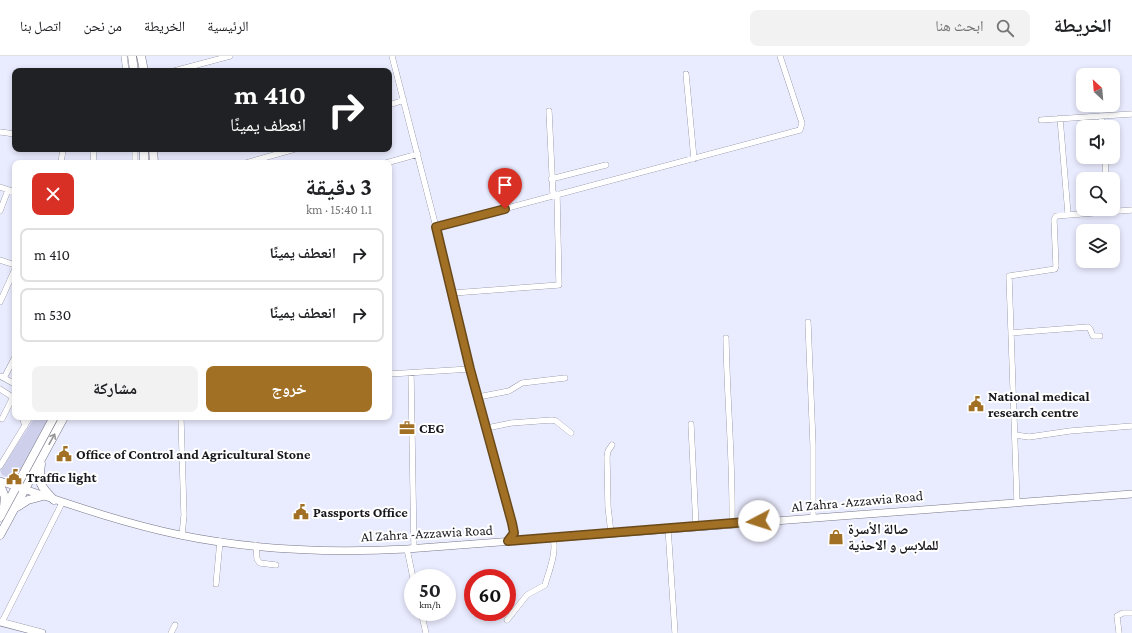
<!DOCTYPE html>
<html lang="ar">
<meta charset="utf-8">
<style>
:root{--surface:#fff;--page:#f2f2f2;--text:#202124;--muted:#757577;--line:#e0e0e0;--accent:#a17025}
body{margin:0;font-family:"Crimson Pro","Noto Naskh Arabic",serif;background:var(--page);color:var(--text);direction:rtl;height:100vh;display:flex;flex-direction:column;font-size:15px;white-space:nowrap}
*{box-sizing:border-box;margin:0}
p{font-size:13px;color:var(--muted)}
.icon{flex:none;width:22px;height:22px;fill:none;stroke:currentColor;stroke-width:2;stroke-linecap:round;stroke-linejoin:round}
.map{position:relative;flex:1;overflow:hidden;direction:ltr}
.sheet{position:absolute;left:12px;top:104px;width:380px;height:260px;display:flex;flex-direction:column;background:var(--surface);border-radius:8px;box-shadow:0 2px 6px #0003;direction:rtl}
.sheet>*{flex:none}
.top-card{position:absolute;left:12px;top:12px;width:380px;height:84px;border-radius:8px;box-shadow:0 2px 6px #0003;direction:rtl;background:#202124;color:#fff;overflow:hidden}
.needle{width:26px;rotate:334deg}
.controls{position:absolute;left:1076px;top:12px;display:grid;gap:8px}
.controls a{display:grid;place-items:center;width:44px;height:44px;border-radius:8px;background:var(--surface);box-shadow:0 2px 6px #0003;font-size:20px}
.speed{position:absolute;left:404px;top:513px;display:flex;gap:8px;font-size:20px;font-weight:700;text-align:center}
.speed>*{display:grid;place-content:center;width:52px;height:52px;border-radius:50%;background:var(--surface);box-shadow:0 2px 6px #0003;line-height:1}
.speed small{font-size:10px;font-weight:400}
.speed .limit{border:6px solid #d22;background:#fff;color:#111}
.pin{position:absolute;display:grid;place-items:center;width:34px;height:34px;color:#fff;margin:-41px -17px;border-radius:50% 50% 50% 0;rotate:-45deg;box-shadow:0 0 4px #0007}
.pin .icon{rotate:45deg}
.me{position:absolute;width:44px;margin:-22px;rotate:265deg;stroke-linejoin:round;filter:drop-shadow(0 0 3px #0008)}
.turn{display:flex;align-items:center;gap:14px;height:84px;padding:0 20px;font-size:18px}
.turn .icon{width:52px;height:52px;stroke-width:2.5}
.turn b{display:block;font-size:28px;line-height:34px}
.round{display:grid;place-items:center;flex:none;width:42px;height:42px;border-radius:8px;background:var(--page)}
.overview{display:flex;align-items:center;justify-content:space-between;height:68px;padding:0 20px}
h1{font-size:24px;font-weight:700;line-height:30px}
.primary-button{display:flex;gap:8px;margin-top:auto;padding:8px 20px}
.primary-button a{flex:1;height:46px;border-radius:8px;background:var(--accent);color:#fff;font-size:16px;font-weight:700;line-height:46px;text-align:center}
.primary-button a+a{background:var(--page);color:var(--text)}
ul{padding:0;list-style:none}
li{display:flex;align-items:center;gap:12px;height:54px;margin:0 8px 6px;padding:0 12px;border:2px solid var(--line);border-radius:8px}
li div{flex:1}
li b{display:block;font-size:15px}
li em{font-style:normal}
header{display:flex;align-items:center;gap:24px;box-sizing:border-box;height:56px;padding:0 20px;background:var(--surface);border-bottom:1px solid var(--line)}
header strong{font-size:19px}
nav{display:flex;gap:22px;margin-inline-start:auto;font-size:14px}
.search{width:280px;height:36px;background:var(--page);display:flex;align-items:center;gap:10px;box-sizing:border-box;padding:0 14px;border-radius:8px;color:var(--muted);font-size:15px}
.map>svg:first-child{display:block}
.green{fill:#cecfea}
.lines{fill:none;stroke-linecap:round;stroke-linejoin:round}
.minor-casing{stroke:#778;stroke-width:6}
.major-casing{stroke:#778;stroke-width:8}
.highway-casing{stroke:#778;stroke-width:9}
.minor{stroke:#fff;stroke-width:5.5}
.major{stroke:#fff;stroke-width:7}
.highway{stroke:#fff;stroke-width:8}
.oneway{stroke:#97979a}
.route-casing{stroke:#694918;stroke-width:10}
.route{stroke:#a17025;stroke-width:7}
.labels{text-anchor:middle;stroke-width:4;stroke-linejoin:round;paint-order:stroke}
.poi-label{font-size:14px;font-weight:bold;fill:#17171e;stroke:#fff;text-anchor:start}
.street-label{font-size:14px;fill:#17171e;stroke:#fff}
</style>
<header>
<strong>الخريطة</strong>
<div class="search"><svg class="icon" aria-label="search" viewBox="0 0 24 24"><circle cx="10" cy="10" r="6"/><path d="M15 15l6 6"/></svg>ابحث هنا</div>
<nav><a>الرئيسية</a><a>الخريطة</a><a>من نحن</a><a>اتصل بنا</a></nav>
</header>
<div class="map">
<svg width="1132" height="577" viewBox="0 0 1132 577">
<rect width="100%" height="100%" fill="#e9ebfe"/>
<!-- green -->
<path class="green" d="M35,361H52L18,422L14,424L2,419L0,414Z"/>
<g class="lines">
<defs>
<path id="minor" d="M124,0L126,15
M392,0L436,171L470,313L509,455L513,477L508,485
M174,15L230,0
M686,18L694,103
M389,49L404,44
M549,55L553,139
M1101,60L1102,71
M1060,62L1068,158
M1041,64L1132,58
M0,76L15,78
M135,93V107
M1105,101L1106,123
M61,107L63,93
M93,107L94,93
M246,107L295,93
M386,107L418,98
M551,123L606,109
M0,131L15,136
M0,155L8,134
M436,171L800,74L802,67L780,0
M0,204L15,209
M453,237L559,229L557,138
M0,246L15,213
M808,266L813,389V461
M1011,277L1088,271L1090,273L1093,280H1100
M726,282C727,344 733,405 732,467
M411,317L414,492
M389,318L470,313
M0,320L15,328
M4,322L15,301
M0,333L14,342
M478,341L509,335L522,327L565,322
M22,361L25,370
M2,363L13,341
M181,363L184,459L182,479
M691,368L696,470
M487,372L511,367L552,364L556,365L571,377
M1015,379L1029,381L1070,375L1132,370
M0,410L30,361
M1017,446L1009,220L1055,213L1056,210L1054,164L1056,160L1132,154
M668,472L675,577
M611,477L608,451L607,401L608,395L612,389
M256,489L257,503L260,507L276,509
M407,493L413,522
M216,528L220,485
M421,556L426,577
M507,564L527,539L545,529C549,515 557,496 553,482
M2,566L62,447
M171,577L175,569
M1119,577L1117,560L1123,557H1132"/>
<path id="major" d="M0,425C60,445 118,466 180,479C253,494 332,497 407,493L1132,438
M0,566L42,577"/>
<path id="highway" d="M132,0L134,15
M141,0L144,15
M144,93V107
M153,93L154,107
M41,408C38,428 40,430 54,444
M0,429L5,441L4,451
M17,451L28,444L43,440
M0,461L54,361
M0,479L64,361"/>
</defs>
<!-- minor casing -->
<use href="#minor" class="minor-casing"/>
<!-- major casing -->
<use href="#major" class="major-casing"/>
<!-- highway casing -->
<use href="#highway" class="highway-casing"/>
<!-- minor -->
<use href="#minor" class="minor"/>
<!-- major -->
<use href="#major" class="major"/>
<!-- highway -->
<use href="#highway" class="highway"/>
</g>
<!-- one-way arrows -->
<defs><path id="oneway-shaft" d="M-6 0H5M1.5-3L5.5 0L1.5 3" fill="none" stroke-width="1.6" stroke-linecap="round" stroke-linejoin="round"/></defs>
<use class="oneway" href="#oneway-shaft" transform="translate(52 383) rotate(-61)"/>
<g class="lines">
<defs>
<path id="route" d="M505,153L436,171L470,313L512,467L514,477L508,485L759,465"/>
</defs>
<!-- route casing -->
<use href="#route" class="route-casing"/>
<!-- route -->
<use href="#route" class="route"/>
</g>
<!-- icons -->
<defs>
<symbol id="civic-bare" viewBox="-9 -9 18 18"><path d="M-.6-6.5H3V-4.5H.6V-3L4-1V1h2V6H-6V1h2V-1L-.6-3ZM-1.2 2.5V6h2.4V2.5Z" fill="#a17025" stroke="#fff" stroke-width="2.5" paint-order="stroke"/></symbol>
<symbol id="office-bare" viewBox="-9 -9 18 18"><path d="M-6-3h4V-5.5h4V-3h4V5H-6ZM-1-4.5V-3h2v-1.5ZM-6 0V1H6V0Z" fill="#a17025" stroke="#fff" stroke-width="2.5" paint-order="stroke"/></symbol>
<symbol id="shop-bare" viewBox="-9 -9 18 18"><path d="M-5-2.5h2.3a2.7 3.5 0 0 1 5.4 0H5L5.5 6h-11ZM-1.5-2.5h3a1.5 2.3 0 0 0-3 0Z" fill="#a17025" stroke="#fff" stroke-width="2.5" paint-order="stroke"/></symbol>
</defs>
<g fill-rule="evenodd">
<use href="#civic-bare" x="965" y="337" width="22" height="22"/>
<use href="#office-bare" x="396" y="361" width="22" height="22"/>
<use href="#civic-bare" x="53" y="387" width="22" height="22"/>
<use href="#civic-bare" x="3" y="410" width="22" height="22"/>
<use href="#civic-bare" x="290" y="445" width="22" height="22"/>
<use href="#shop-bare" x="825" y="470" width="22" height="22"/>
</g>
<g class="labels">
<!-- poi labels -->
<g class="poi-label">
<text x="988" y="345">National medical<tspan x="988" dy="16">research centre</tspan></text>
<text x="419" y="377">CEG</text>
<text x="76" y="403">Office of Control and Agricultural Stone</text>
<text x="26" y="426">Traffic light</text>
<text x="313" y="461">Passports Office</text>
<text x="848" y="478">صالة الأسرة<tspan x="848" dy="16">للملابس و الاحذية</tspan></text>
</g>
<!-- street labels -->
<g class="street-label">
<text transform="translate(857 445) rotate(-5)" y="5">Al Zahra -Azzawia Road</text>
<text transform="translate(427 477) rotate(-3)" y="5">Al Zahra -Azzawia Road</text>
</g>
</g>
</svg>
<div class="controls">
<a><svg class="needle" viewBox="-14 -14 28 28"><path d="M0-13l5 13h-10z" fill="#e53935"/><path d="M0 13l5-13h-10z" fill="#757577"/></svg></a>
<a><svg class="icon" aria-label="sound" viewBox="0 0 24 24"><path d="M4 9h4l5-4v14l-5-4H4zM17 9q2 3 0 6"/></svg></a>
<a><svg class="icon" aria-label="search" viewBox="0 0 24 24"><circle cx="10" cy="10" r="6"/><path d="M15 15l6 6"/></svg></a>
<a><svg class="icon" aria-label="layers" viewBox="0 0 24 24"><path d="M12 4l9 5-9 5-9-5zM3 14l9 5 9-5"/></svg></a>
</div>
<div class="speed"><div>50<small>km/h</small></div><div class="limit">60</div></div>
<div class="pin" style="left:505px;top:153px;background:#d93025"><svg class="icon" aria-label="arrive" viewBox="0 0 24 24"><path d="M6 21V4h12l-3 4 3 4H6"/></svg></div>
<svg class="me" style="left:759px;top:465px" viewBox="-20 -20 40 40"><circle r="19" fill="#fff"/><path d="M0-13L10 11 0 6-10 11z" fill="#a17025"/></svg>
<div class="top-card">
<div class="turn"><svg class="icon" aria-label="right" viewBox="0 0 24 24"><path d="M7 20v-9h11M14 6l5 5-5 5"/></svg><div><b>410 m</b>انعطف يمينًا</div></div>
</div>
<section class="sheet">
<div class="overview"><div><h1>3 دقيقة</h1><p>1.1 km · 15:40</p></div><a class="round" style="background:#d93025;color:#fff"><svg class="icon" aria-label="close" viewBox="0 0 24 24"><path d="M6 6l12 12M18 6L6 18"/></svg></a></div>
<ul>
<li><svg class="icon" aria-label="right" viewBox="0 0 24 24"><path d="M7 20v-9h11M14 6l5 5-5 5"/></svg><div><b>انعطف يمينًا</b></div><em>410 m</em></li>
<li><svg class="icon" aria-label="right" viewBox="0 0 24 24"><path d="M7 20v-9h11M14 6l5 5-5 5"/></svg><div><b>انعطف يمينًا</b></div><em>530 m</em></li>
</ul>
<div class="primary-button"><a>خروج</a><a>مشاركة</a></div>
</section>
</div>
